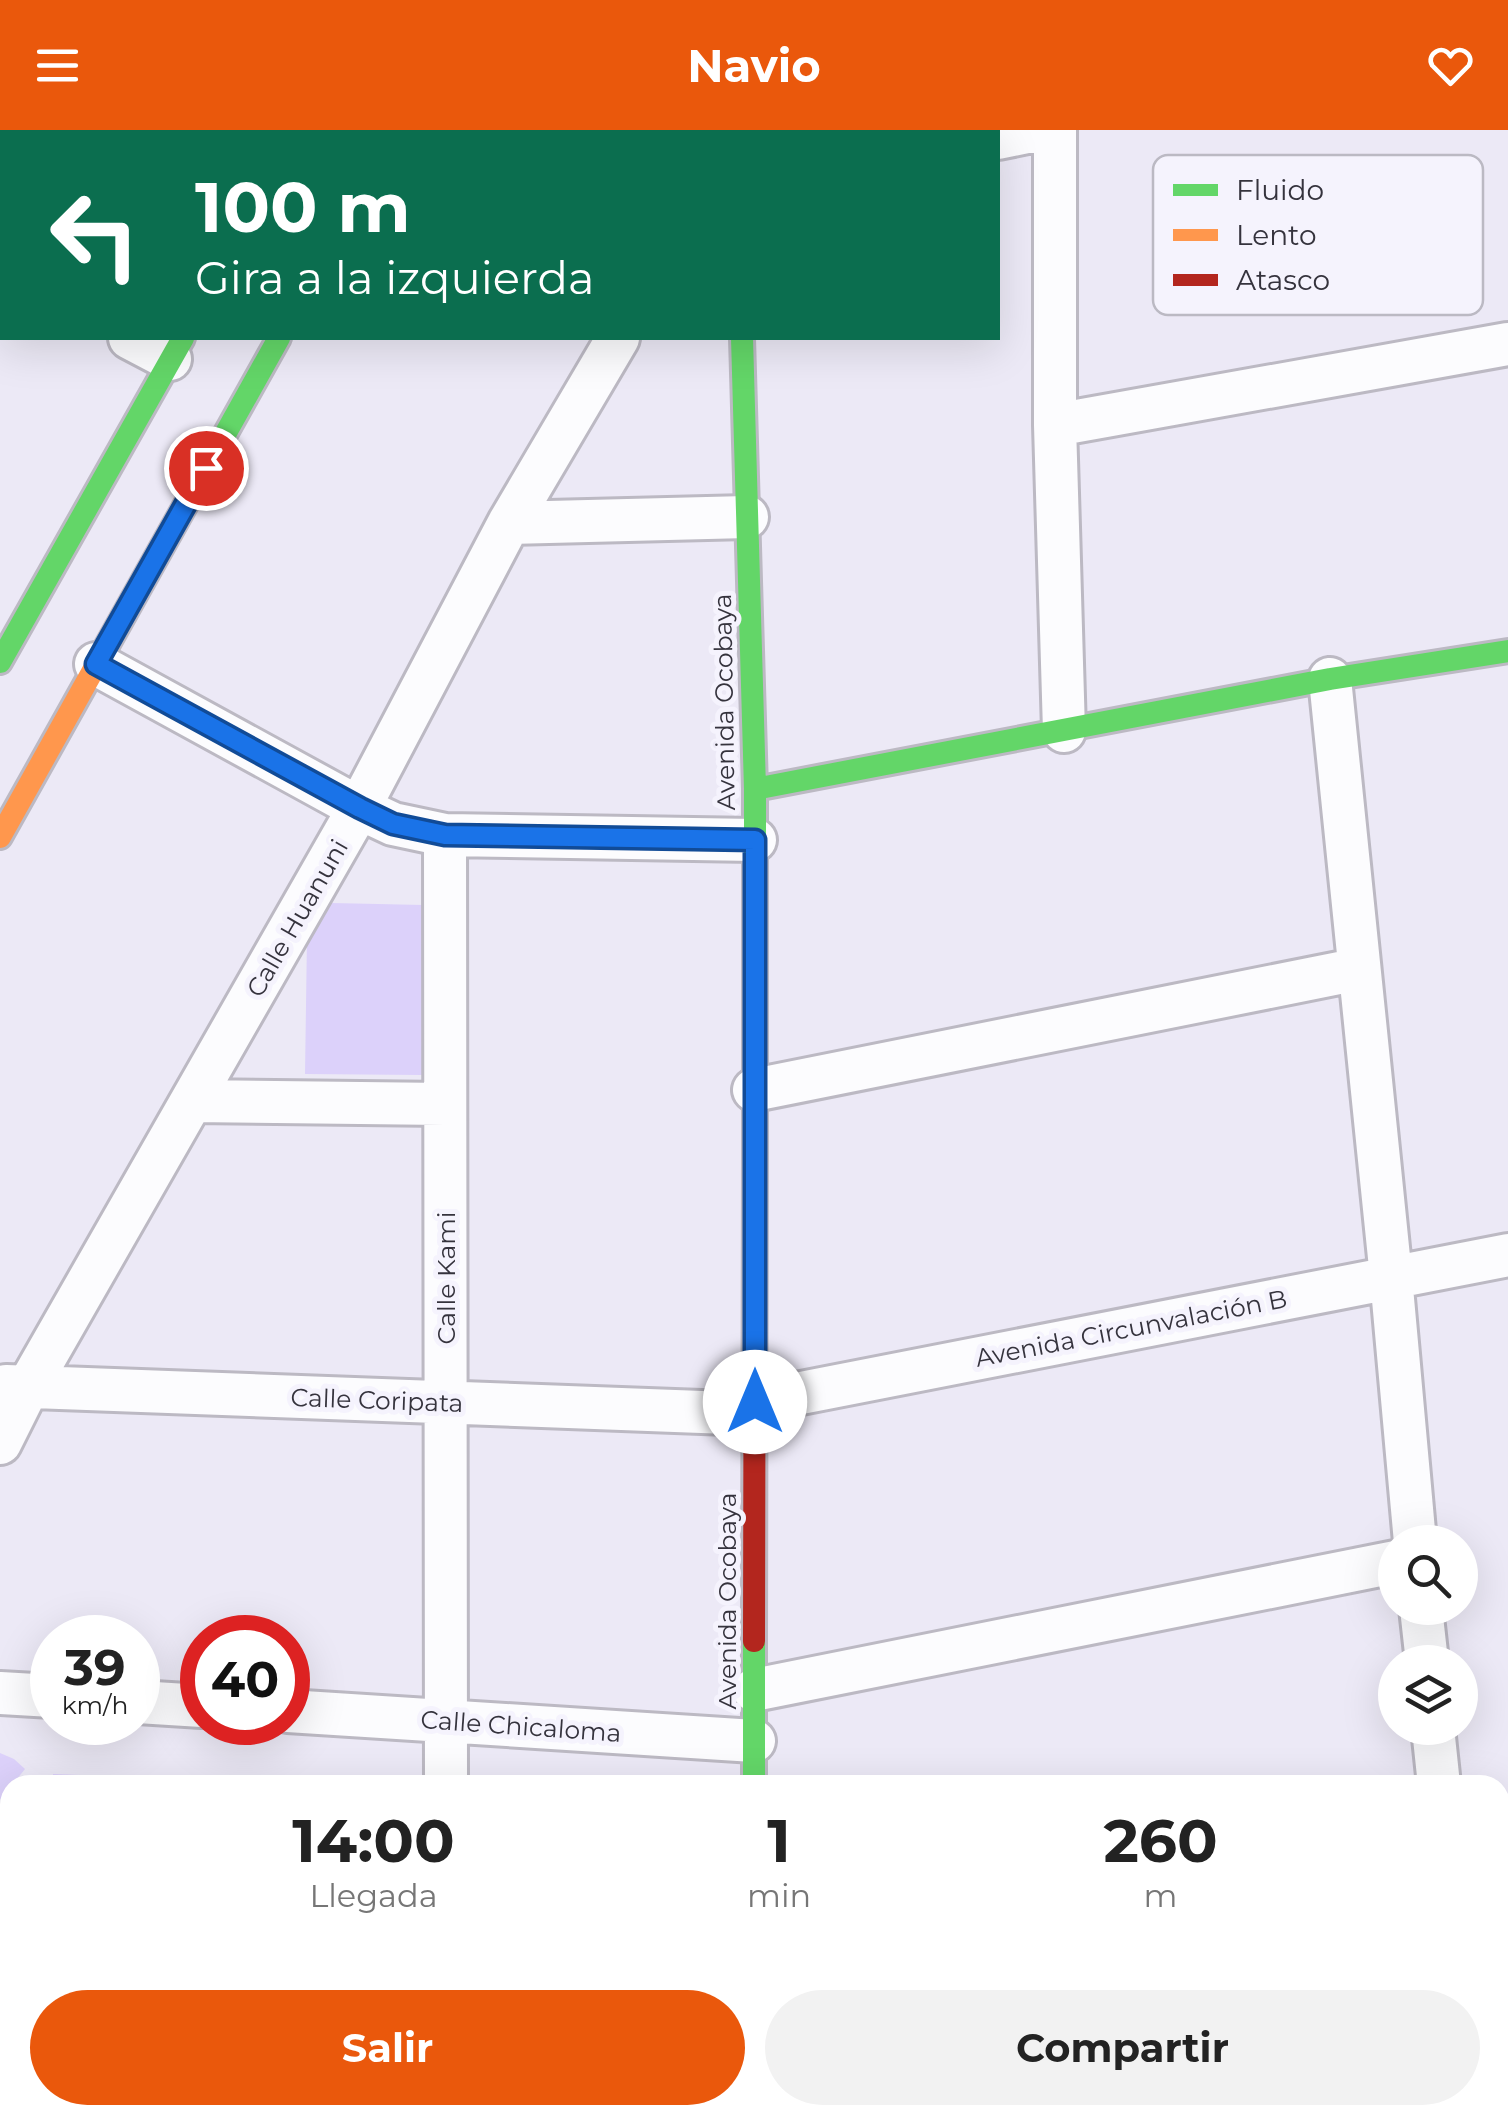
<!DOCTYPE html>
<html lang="es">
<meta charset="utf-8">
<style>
:root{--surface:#fff;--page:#f2f2f2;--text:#222;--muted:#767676;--accent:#ea580c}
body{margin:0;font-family:Montserrat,sans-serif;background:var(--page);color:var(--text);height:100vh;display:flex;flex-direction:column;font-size:38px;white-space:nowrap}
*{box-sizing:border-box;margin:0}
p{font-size:32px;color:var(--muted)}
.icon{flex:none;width:55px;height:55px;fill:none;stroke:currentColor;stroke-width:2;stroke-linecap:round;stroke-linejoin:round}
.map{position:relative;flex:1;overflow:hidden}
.side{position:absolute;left:0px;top:1645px;width:1510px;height:350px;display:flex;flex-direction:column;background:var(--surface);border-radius:30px 30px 0 0;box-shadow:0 10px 40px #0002}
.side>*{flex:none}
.guide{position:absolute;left:0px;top:0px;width:1000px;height:210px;box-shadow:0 10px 40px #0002;background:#0b6e4f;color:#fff;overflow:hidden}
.buttons{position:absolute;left:1378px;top:1395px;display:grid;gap:20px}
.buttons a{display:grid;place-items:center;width:100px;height:100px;border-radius:50%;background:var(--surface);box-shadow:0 10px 40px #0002;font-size:50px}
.speed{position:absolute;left:30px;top:1485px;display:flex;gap:20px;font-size:50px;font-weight:700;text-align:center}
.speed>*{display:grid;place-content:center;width:130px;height:130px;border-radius:50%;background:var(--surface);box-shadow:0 10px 40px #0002;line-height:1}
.speed small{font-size:25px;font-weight:400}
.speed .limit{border:15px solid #d22;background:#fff;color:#111}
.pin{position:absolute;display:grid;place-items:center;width:85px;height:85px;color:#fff;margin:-42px;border:5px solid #fff;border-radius:50%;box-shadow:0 2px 10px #0007}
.me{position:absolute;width:110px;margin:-55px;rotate:0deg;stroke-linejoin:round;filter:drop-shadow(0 0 8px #0008)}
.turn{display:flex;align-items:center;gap:35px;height:210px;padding:0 30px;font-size:45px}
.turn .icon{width:130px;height:130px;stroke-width:2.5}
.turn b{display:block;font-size:70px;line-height:85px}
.eta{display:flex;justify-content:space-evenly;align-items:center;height:170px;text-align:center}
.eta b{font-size:60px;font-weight:700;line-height:70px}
.button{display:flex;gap:20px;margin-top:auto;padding:20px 30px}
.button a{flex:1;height:115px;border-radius:60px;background:var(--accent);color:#fff;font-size:40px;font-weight:700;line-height:115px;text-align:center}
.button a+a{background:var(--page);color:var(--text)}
header{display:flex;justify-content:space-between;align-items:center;height:130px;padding:0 30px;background:var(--accent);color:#fff;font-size:45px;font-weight:700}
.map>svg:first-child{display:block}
.green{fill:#dcd1fa}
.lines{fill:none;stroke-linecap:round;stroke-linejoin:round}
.street-casing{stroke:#bcb9c3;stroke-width:48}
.fast-casing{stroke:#bcb9c3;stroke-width:28}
.slow-casing{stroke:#bcb9c3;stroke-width:28}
.jam-casing{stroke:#bcb9c3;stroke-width:28}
.street{stroke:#fcfcfe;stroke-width:42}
.fast{stroke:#63d668;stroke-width:22}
.slow{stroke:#ff974d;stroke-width:22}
.jam{stroke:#b3261e;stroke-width:22}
.route-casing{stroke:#114b97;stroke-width:25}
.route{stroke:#1a73e8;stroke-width:18}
.labels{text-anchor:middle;stroke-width:10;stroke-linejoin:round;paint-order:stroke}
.street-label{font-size:25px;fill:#35333d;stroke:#f5f3fd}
.key{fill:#f5f3fd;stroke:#bbb9c3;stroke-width:2.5}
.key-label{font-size:28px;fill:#35333d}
</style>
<header><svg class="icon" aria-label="menu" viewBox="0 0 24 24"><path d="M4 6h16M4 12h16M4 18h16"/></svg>Navio<svg class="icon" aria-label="heart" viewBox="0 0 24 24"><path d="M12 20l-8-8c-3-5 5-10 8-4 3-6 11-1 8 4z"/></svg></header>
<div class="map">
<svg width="1508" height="1995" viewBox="0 0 1508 1995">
<rect width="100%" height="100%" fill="#ece9f6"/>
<!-- green -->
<path class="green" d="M331,773L424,775L422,945L305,944L307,807Z
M0,1623L14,1629L25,1639L0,1670Z
M53,1644L219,1650V1655H53Z"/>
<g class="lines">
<defs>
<path id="street" d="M1055,0V295L1064,601
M998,8L1037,0
M0,140L2,141
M130,208L170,229
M1055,295L1508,214
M509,393L747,387
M96,534L359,678L393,694L445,705L755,710
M1330,549L1391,1147L1415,1412
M445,705L446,1655
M754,960L1359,839
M193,971L445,974
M6,1256L755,1284
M755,1272L1508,1125
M0,1313L28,1257L359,678L509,393L618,208
M1421,1478L1427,1532
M754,1560L1395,1432
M0,1563L52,1566
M138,1572L202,1576
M288,1581L754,1611
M1433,1598L1439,1655
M1500,1709L1508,1708
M0,1828L10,1829
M1356,1985L1358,1995
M438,1995L439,1985"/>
<path id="fast" d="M734,0V2
M305,2L307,0
M394,2L395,0
M742,208L755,659V1024
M204,342L279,208
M0,532L183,208
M755,659L1330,549L1508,521
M754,1655V1511"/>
<path id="slow" d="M0,707L204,342
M756,1985V1995"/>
<path id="jam" d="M754,1511L755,1024"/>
</defs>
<!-- street casing -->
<use href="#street" class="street-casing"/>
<!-- fast casing -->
<use href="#fast" class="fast-casing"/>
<!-- slow casing -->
<use href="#slow" class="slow-casing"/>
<!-- jam casing -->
<use href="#jam" class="jam-casing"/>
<!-- street -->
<use href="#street" class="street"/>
<!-- fast -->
<use href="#fast" class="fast"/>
<!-- slow -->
<use href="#slow" class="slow"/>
<!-- jam -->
<use href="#jam" class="jam"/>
</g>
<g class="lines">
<defs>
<path id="route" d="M206,338L96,534L360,678L393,694L445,705L755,710V1272"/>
</defs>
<!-- route casing -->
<use href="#route" class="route-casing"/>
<!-- route -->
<use href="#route" class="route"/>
</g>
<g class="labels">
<!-- street labels -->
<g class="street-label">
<text transform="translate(724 572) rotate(-91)" y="9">Avenida Ocobaya</text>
<text transform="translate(297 788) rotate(-60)" y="9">Calle Huanuni</text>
<text transform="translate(446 1148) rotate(-90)" y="9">Calle Kami</text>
<text transform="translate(1131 1198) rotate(-11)" y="9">Avenida Circunvalación B</text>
<text transform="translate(377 1270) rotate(2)" y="9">Calle Coripata</text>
<text transform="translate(727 1471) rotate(-90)" y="9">Avenida Ocobaya</text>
<text transform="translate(521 1596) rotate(4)" y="9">Calle Chicaloma</text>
</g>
</g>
<!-- legend -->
<rect x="1153" y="25" width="330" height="160" rx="15" class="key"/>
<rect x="1173" y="54" width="45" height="12" fill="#63d668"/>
<rect x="1173" y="99" width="45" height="12" fill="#ff974d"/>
<rect x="1173" y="144" width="45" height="12" fill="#b3261e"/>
<g class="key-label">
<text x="1236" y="70">Fluido</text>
<text x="1236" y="115">Lento</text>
<text x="1236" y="160">Atasco</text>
</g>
</svg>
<div class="buttons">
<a><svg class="icon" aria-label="search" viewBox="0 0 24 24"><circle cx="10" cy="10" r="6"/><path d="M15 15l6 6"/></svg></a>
<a><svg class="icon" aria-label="layers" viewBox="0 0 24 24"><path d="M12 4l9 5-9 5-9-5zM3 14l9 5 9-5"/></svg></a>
</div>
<div class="speed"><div>39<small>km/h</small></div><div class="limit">40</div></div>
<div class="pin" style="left:206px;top:338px;background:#d93025"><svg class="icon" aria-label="arrive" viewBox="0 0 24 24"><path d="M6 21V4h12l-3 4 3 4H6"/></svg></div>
<svg class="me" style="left:755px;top:1272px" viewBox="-20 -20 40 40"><circle r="19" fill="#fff"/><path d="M0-13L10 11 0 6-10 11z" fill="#1a73e8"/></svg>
<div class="guide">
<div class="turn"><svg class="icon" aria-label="left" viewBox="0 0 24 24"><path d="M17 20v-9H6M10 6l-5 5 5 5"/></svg><div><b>100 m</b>Gira a la izquierda</div></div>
</div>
<section class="side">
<div class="eta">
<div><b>14:00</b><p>Llegada</p></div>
<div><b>1</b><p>min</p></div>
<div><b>260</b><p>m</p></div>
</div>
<div class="button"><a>Salir</a><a>Compartir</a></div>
</section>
</div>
